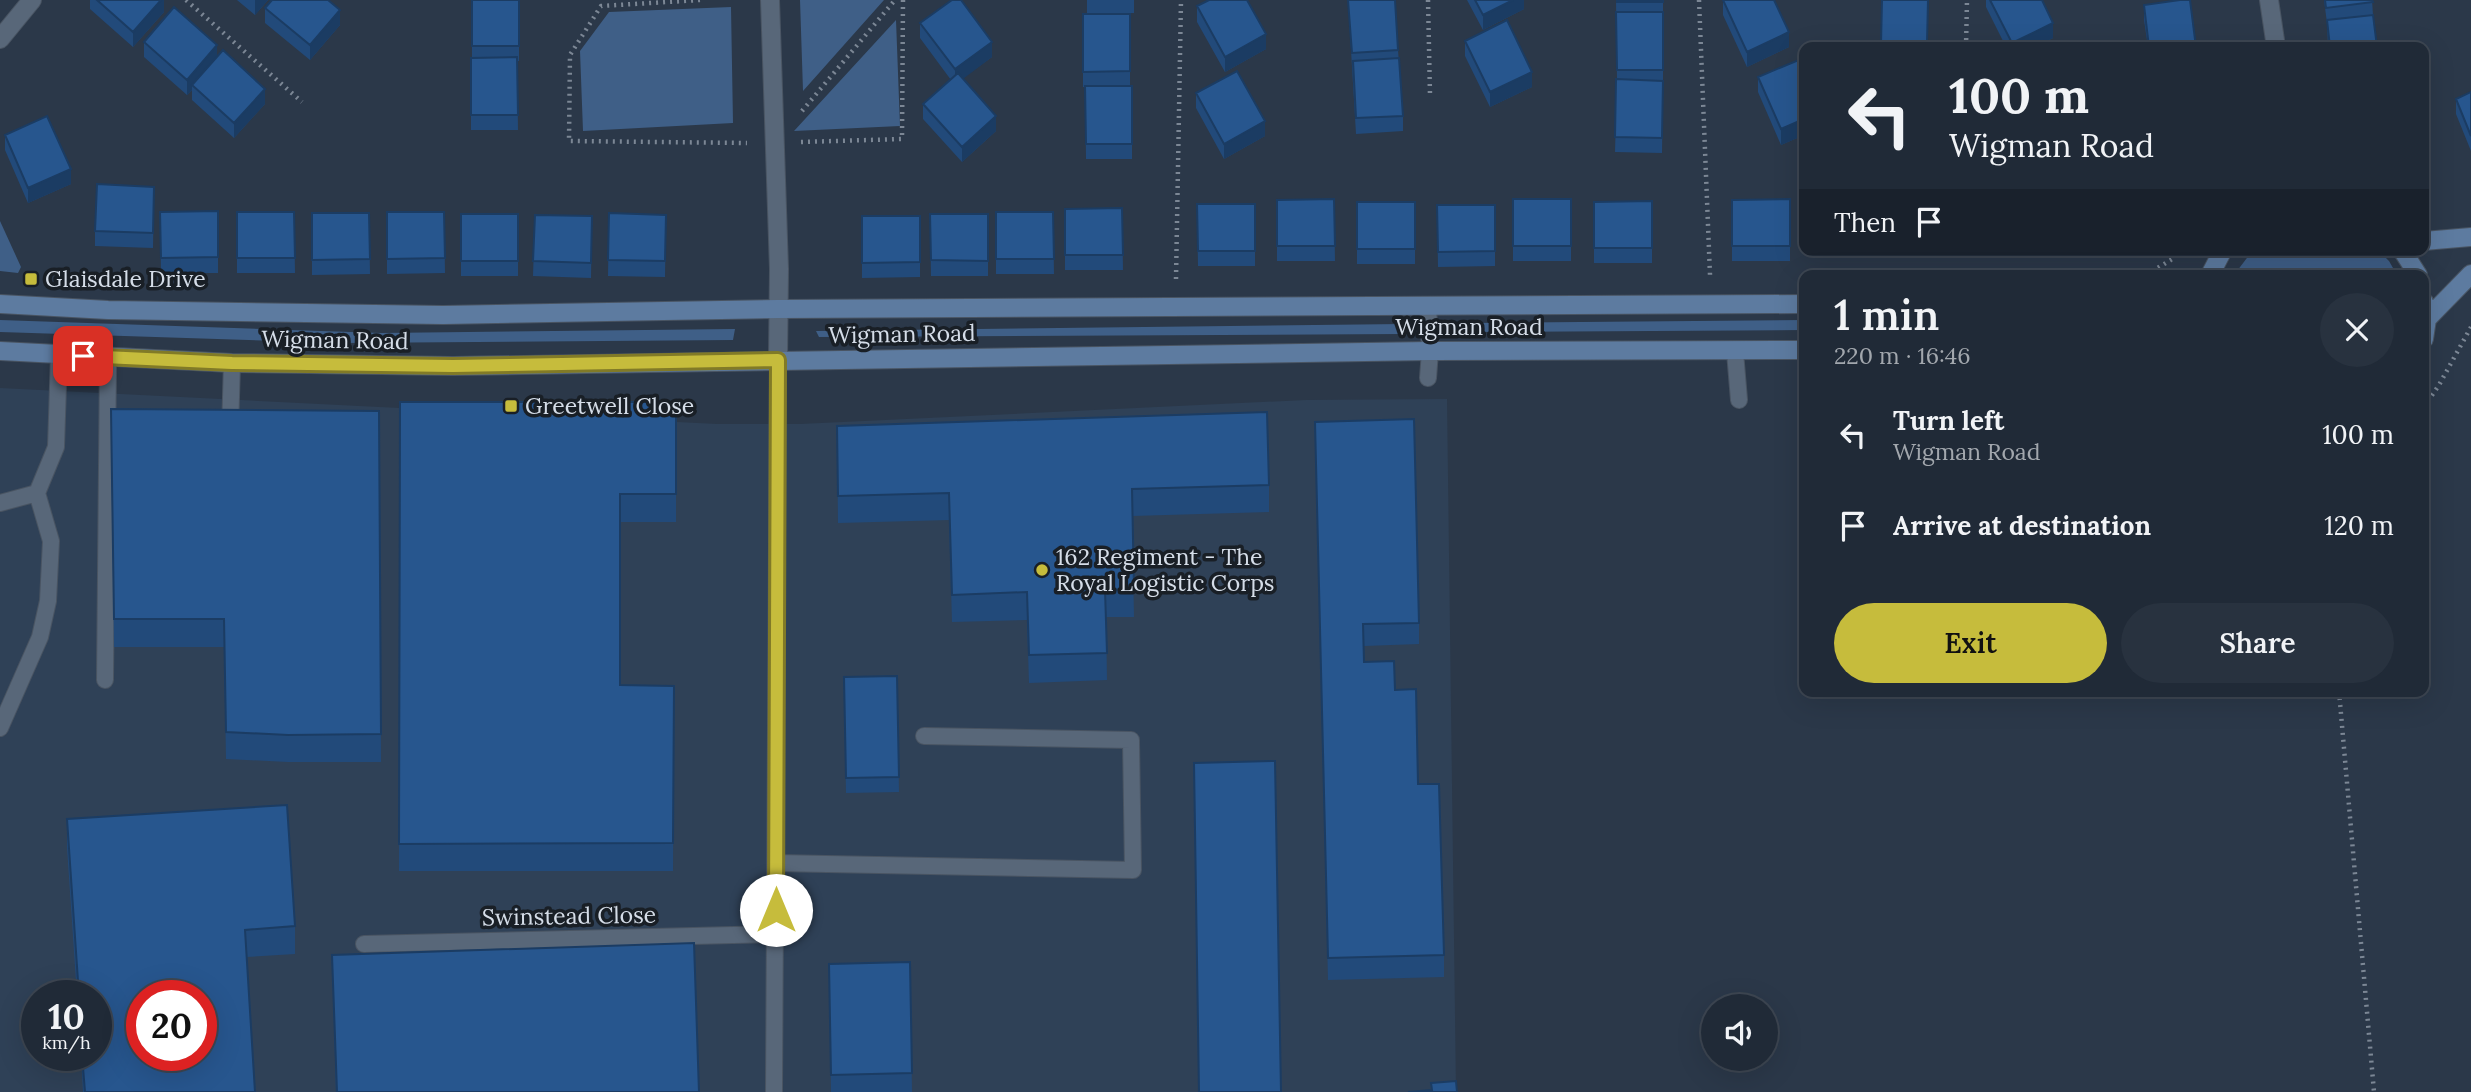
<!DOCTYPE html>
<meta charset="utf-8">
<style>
:root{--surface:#202a37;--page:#28323f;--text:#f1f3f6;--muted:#a2a7ad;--line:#3d4652;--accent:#c6bc3c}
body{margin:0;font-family:Lora,serif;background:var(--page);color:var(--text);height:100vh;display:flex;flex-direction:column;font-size:26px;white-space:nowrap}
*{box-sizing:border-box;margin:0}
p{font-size:23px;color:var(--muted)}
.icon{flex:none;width:38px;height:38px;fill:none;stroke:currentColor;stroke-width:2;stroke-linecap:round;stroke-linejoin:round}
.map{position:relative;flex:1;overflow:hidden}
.details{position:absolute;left:1799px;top:270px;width:630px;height:427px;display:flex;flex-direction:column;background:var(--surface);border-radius:14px;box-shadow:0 7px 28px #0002,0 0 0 2px var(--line)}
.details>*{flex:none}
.guide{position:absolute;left:1799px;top:42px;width:630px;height:214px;border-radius:14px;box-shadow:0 7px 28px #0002,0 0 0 2px var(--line);background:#202a37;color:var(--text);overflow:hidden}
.fabs{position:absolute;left:1701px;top:994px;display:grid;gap:14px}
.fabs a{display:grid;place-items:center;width:77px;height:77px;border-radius:50%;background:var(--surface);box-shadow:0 7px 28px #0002,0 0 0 2px var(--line);font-size:35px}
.speed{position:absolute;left:21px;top:980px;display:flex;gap:14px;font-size:35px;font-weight:700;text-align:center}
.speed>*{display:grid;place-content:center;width:91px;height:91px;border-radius:50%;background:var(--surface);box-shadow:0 7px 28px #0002,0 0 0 2px var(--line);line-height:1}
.speed small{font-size:18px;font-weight:400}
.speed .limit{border:10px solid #d22;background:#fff;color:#111}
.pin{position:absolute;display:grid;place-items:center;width:60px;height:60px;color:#fff;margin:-30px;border-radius:14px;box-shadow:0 4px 10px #0006}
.me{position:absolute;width:77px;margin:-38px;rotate:0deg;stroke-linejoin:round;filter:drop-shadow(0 0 5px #0008)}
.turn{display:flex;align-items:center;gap:24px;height:147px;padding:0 35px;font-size:32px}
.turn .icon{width:91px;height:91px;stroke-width:2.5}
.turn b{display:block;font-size:49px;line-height:60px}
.then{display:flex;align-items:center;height:66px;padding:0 35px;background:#0003;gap:14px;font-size:26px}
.round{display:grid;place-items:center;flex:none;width:74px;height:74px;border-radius:37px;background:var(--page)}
.summary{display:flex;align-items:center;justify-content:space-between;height:119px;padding:0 35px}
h1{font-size:42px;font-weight:600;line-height:52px}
.cta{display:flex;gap:14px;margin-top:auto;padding:14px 35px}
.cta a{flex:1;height:80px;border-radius:42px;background:var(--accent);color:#111;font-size:28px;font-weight:600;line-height:80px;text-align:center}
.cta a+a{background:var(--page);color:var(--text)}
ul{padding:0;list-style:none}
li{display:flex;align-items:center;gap:21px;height:91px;padding:0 35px}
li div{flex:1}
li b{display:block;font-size:26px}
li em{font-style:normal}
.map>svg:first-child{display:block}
.built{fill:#2f4157;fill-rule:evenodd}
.green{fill:#3f5f87}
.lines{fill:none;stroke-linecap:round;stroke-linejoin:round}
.lane-casing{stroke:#495462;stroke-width:18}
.street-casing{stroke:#495462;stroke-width:20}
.secondary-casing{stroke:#495462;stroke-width:20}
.path{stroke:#7c8795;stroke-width:4.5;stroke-dasharray:2 5;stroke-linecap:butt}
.lane{stroke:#586779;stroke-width:16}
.street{stroke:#586779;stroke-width:18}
.secondary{stroke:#5d7ba0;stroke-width:18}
.wall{fill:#224a7a}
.shaded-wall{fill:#1b3c63}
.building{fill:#27568e;stroke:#1b3c63;stroke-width:2;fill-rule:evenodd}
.route-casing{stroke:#817a27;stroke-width:18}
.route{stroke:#c6bc3c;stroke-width:12}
.poi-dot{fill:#c6bc3c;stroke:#191f26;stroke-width:2.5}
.labels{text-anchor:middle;stroke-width:7;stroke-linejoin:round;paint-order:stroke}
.poi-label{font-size:23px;fill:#d5dde8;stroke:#191f26;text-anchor:start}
.street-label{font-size:23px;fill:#d5dde8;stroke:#191f26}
</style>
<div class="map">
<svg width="2471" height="1092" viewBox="0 0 2471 1092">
<rect width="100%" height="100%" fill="#2b3849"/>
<!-- built -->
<path class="built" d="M0,388L717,424H800L1306,400L1447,399L1456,1092H0ZM37,996H96V1055H37ZM142,996H201V1055H142Z"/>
<!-- green -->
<path class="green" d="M800,0H884L803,91Z
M731,7L733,123L583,131L580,51L609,12Z
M896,20L900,126L794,131Z
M0,221L21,267L18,273L0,271Z
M2253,250H2378L2389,261L2397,275H2234Z
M0,320L381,333L735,329L733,340L342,343L0,332Z
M1804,320V330L1474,332L1473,323Z
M1403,324L1402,334L819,337L816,331Z"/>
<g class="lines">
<defs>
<path id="lane" d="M1735,352L1739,400
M1428,378L1430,351L1428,305
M230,431L232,363
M0,503L37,493L56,447L59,355
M105,680L108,358
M0,728L40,637L48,601L51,541L37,493
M776,863L1133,870L1131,740L924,736
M364,944L776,934
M774,1092L778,360"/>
<path id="street" d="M770,0L779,269L778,360
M2269,0L2276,47
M0,39L32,0"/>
<path id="secondary" d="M2424,241L2471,237
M2402,250L2418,275
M2210,275L2223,250
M2424,302L2427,319L2424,339
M0,304L108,310L443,315L779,309L1804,304
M2427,319L2471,274
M0,351L232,363L453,366L1430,351L1804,350"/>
</defs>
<!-- lane casing -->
<use href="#lane" class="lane-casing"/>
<!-- street casing -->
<use href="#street" class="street-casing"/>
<!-- secondary casing -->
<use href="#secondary" class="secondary-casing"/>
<!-- path -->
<path class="path" d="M186,0L302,102
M700,0L601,6L570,55L569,141L747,143
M1428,0L1430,95
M1699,0L1710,275
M1966,47L1967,0
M802,111L895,0
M801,142L902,139L903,0
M2146,275L2174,258L2178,250
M1176,279L1181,0
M2424,407L2439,385L2471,327
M2339,691L2374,1092"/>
<!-- lane -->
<use href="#lane" class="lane"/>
<!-- street -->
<use href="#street" class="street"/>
<!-- secondary -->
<use href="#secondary" class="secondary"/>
</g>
<!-- wall -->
<path class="wall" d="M90,0H164V12L133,47L90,9Z
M237,0H268L255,15Z
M472,0H519V61H517L518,130H471V58H472Z
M1087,0H1134V13L1089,14H1130V86H1132V159H1086L1085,87H1083V14H1087Z
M1348,0L1398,50L1403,116V131L1356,134Z
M1467,0H1524V9L1483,30Z
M1616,0H1663V85L1662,153L1615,152L1617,79Z
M1723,0L1789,47L1747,67L1723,15Z
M1882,0H1928V47H1881Z
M1986,0H2042L2053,38L2035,47H2006L1986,7Z
M2324,0H2372L2373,15L2377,47H2328L2327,23Z
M2144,5L2196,47H2148L2144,20Z
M1197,6L1266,49L1225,72L1197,22Z
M265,8L340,25L310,60L265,23Z
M920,23L992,57L963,78L996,131L962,162L923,119V104L951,80L920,38Z
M1465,41L1532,87L1490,107L1465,56Z
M144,42L217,56L265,104L234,138L192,100V90L187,95L144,57Z
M1804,66V135L1781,145L1758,92V77Z
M2471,92V151L2456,114V99Z
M1196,93L1265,136L1224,159L1196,108Z
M5,135L71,184L28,203L5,150Z
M154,187L153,248L95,246V231Z
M1334,199L1335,261H1277V200Z
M1513,199H1571V261H1513Z
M1790,199V261H1732V200Z
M1652,201V263H1594V202Z
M1357,202H1415V264H1357Z
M1197,204H1255V266H1198Z
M1437,205H1495V266L1438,267Z
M1122,208L1123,270H1065V209Z
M218,211V273H161L160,212Z
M237,212H294L295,273H237Z
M387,212H444L445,273L387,274Z
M996,212H1053L1054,274H996Z
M312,213H369L370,274L312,275Z
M609,213L666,215L665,277L608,276Z
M461,214H518V276H461Z
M930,214H988V276H931Z
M535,215L592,216L591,278L533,276Z
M862,216H920V277L862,278Z
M1818,250H1876V256H1818Z
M1901,250H1958V255H1901Z
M1981,250H2038V256L1981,257Z
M400,402H676V522H620V685L674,686L673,871H399Z
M379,411L381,762H288L226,759L224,647H114L111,436Z
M1315,422L1419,623V644L1364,646V662L1395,690L1418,784L1444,955V977L1328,980Z
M837,426L1269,485V512L1132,516L1134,617H1106L1107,680L1029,683L1027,620L952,622L949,520L838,523Z
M897,676L899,792L846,793L844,677Z
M67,819L295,926V954L246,957L255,1092H83L81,1055H96V996H77L67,847Z
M332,955L699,1092H336Z
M910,962L912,1092H831L829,964Z"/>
<!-- shaded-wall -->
<path class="shaded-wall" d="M161,0H164V12L133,47V32Z
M255,0H268L255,15Z
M1513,0H1524V9L1483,30V15Z
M340,10V25L310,60V45Z
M2053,23V38L2035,47H2012V43Z
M1789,32V47L1747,67V52Z
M1266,34V49L1225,72V57Z
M992,42V57L955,85V69Z
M217,45V61L192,85V90L187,95V80Z
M1532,72V87L1490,107V92Z
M265,89V104L234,138V123Z
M2428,109V124L2424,134V119Z
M996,116V131L962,162V147Z
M1804,119V135L1781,145V129Z
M1265,121V136L1224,159V144Z
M71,169V184L28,203V188Z"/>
<!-- building -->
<path class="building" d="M97,0H161L133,32Z
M272,0H328L340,10L310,45L265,8Z
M472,0H519V46H472Z
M952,0H961L992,42L955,69L920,23Z
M1209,0H1247L1266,34L1225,57L1197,6Z
M1348,0H1395L1398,50L1352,53Z
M1475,0H1513L1483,15Z
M1617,0H1663V2H1617Z
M1723,0H1774L1789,32L1747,52Z
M1882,0H1928L1927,44H1881Z
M1990,0H2042L2053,23L2012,43Z
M2180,0H2190L2196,47H2149L2144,5Z
M2325,0H2372L2373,2L2326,8Z
M174,7L217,45L187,80L144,42Z
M1616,12H1663V70H1617Z
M1083,14H1130V71L1083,72Z
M2373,15L2377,47H2330L2327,20Z
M1507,20L1532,72L1490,92L1465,41Z
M223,50L265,89L234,123L192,85Z
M517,57L518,115H471V58Z
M1399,58L1403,116L1356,118L1353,61Z
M1801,59L1804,66V119L1781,129L1758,77Z
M1237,71L1265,121L1224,144L1196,93Z
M958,73L996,116L962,147L923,104Z
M1616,79L1663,81L1662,138L1615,137Z
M1085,86H1132V144H1086Z
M2471,92V136L2456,99Z
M2424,107L2428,109L2424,119Z
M47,116L71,169L28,188L5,135Z
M97,184L154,187L153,233L95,231Z
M1334,199L1335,246H1277V200Z
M1513,199H1571V246H1513Z
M1790,199V246H1732V200Z
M1652,201V248H1594V202Z
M1357,202H1415V249H1357Z
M1197,204H1255V251H1198Z
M1437,205H1495V251L1438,252Z
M1122,208L1123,255H1065V209Z
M218,211V257L161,258L160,212Z
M237,212H294L295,258H237Z
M387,212H444L445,258L387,259Z
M996,212H1053L1054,259H996Z
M312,213H369L370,259L312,260Z
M609,213L666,215L665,261L608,260Z
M461,214H518V261H461Z
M930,214H988V261L931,260Z
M535,215L592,216L591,263L533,261Z
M862,216H920V262L862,263Z
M400,402H676V494H620V685L674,686L673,843L399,844Z
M111,409L379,411L381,734L288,735L226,732L224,619H114Z
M1267,412L1269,485L1132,489L1134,589L1105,590L1107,653L1029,655L1027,592L952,595L949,493L838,496L837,426Z
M1414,419L1419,623L1363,624L1364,662L1394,661L1395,690L1416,689L1418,784H1439L1444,955L1328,958L1315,422Z
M897,676L899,777L846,778L844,677Z
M1275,761L1281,1092H1199L1194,763Z
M287,805L295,926L245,930L255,1092H85L82,1055H96V996H79L67,819ZM142,996H201V1055H142Z
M694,943L699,1092H337L332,955Z
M910,962L912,1073L831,1075L829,964Z
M1456,1081L1457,1092H1408L1432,1090L1431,1083Z"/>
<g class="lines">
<defs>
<path id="route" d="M83,356L232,363L453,366L778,360L776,910"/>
</defs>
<!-- route casing -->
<use href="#route" class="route-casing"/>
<!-- route -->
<use href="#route" class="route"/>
</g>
<!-- markers -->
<g class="poi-dot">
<rect x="24" y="272" width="14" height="14" rx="3.5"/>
<rect x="504" y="399" width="14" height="14" rx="3.5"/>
<circle cx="1042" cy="570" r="7"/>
</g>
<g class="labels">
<!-- poi labels -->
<g class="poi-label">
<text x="45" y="287">Glaisdale Drive</text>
<text x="525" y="414">Greetwell Close</text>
<text x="1056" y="565">162 Regiment - The<tspan x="1056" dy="26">Royal Logistic Corps</tspan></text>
</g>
<!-- street labels -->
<g class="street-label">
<text x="1469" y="335">Wigman Road</text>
<text transform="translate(902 334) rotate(-1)" y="8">Wigman Road</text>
<text transform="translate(335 340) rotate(1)" y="8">Wigman Road</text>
<text transform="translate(569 916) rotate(-1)" y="8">Swinstead Close</text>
</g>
</g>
</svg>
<div class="fabs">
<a><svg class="icon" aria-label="sound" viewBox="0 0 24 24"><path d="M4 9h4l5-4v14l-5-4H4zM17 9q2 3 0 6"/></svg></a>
</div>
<div class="speed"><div>10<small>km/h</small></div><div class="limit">20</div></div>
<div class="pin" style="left:83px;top:356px;background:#d93025"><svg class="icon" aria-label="arrive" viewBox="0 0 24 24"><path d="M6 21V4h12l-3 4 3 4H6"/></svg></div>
<svg class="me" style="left:776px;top:910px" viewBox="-20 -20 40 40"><circle r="19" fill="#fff"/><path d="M0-13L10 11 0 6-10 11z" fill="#c6bc3c"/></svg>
<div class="guide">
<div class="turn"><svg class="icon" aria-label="left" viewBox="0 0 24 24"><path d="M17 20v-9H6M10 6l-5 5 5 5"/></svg><div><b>100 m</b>Wigman Road</div></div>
<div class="then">Then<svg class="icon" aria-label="arrive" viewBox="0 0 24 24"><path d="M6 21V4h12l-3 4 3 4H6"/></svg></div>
</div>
<section class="details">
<div class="summary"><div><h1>1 min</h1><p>220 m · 16:46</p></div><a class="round"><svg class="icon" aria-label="close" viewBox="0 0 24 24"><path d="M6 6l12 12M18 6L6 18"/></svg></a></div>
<ul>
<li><svg class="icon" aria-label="left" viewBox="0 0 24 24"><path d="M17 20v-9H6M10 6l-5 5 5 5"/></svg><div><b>Turn left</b><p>Wigman Road</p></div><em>100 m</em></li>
<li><svg class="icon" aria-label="arrive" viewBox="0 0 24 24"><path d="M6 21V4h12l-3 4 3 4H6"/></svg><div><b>Arrive at destination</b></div><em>120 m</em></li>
</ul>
<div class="cta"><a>Exit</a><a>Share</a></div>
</section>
</div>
